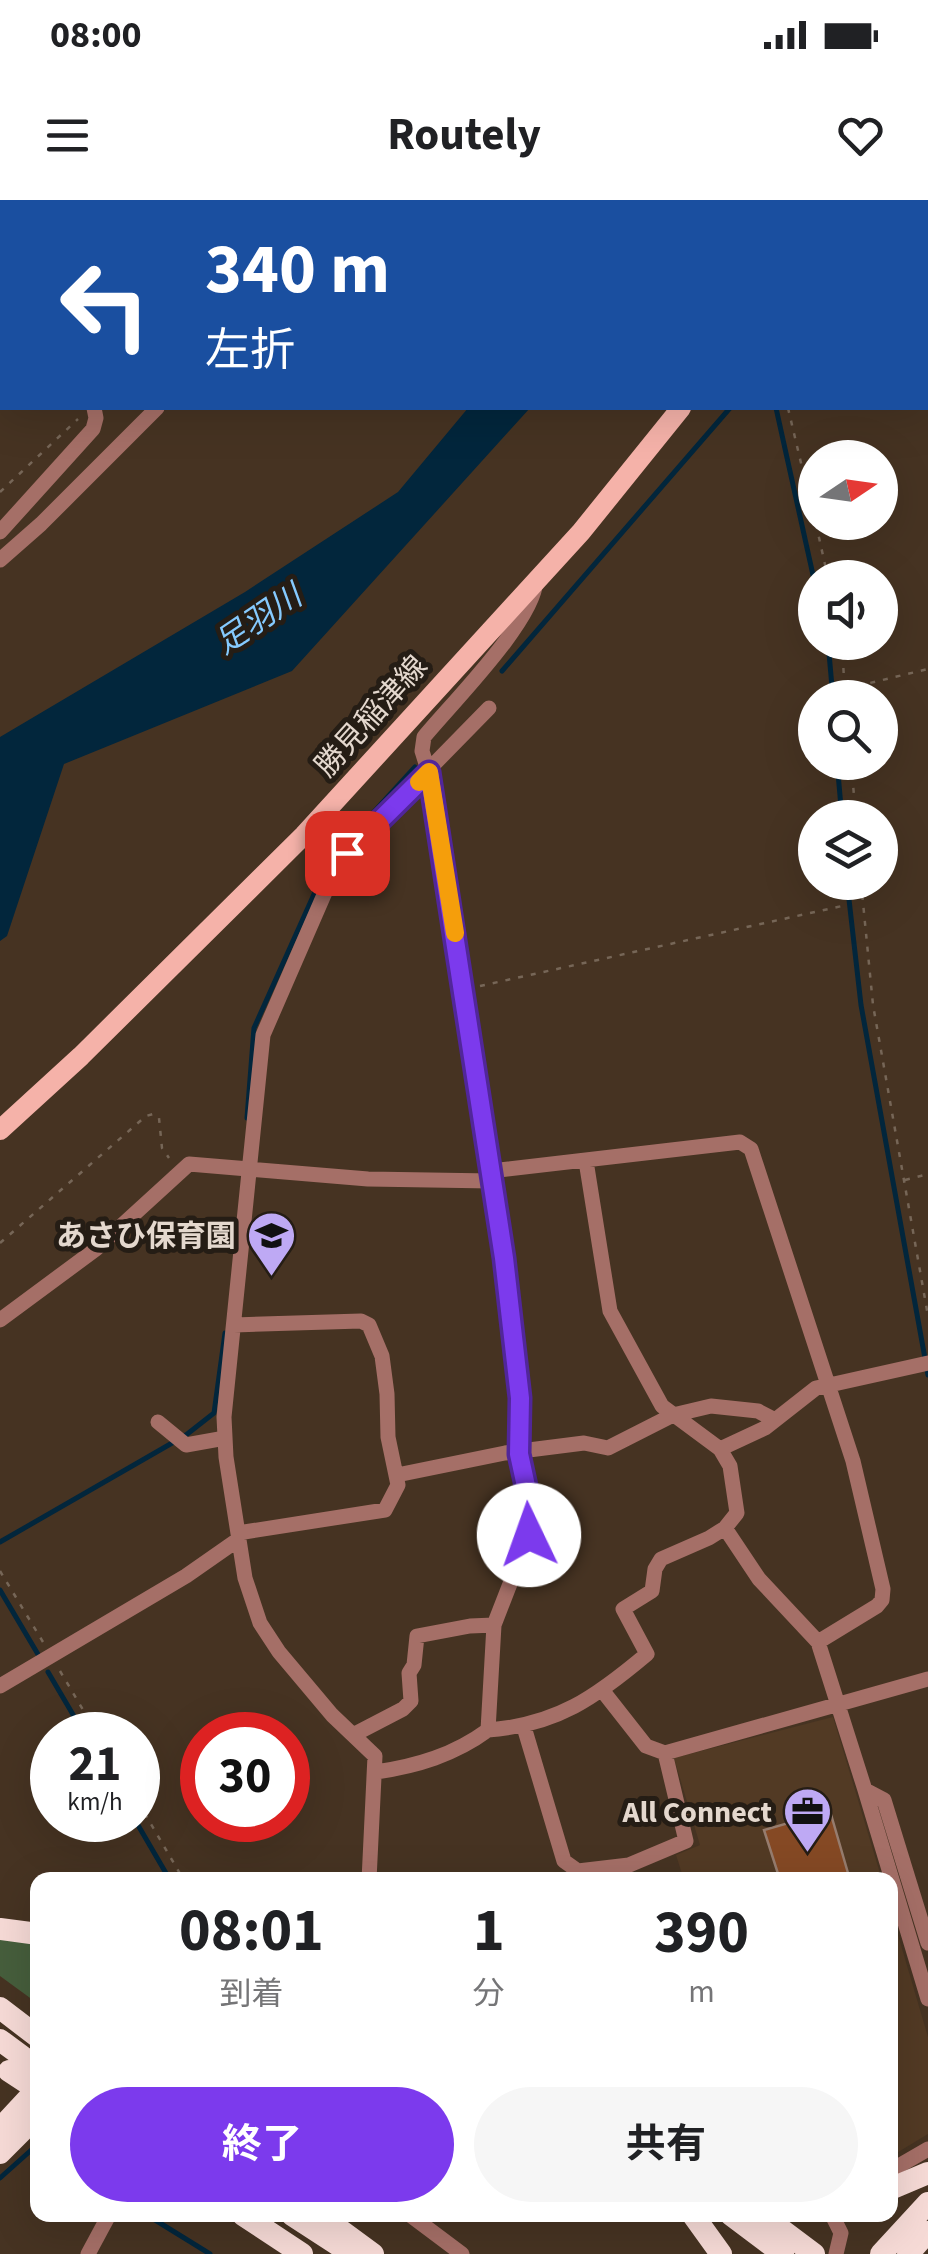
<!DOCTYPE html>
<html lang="ja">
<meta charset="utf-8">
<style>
:root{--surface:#fff;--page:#f6f6f6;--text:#202124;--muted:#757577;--accent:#7c3aed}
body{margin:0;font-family:"Source Sans 3","Noto Sans JP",sans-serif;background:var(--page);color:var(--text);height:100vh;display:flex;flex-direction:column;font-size:38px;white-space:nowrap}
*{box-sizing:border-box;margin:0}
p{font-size:32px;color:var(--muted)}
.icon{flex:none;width:55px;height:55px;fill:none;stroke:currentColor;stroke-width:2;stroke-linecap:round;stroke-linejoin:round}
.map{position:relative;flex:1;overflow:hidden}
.sheet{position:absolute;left:30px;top:1672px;width:868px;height:350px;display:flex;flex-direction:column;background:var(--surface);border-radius:20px;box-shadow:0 10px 40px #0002}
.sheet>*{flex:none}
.guide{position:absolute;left:0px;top:0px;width:930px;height:210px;box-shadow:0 10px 40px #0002;background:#1a4fa0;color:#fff;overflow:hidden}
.needle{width:65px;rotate:77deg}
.buttons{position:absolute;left:798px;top:240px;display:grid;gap:20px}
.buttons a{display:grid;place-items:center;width:100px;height:100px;border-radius:50%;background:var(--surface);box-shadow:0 10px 40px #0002;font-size:50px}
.speed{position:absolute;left:30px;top:1512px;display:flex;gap:20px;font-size:50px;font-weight:700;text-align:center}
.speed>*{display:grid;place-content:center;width:130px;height:130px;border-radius:50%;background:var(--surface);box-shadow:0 10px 40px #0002;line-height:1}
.speed small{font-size:25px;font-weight:400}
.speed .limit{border:15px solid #d22;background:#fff;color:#111}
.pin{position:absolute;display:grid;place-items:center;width:85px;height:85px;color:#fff;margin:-42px;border-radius:20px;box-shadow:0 5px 15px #0006}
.me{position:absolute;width:110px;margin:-55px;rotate:357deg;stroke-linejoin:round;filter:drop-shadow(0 0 8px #0008)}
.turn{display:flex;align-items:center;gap:35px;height:210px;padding:0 40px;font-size:45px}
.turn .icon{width:130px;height:130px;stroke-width:2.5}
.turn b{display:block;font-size:70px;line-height:85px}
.eta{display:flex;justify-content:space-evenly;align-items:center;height:170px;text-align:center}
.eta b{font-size:60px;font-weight:700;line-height:70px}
.action{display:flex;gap:20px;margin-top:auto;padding:20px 40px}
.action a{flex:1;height:115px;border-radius:60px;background:var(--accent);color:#fff;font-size:40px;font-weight:700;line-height:115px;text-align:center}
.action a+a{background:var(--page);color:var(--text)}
.status{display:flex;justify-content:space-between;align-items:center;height:70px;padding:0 50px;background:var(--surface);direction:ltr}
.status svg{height:28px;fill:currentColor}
header{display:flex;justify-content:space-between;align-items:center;height:130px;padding:0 40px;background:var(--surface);font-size:45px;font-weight:700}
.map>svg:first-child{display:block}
.built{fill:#523a24}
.green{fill:#465e3c}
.water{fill:#02263c}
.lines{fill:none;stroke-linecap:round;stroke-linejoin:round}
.stream{stroke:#02263c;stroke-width:5}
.building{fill:#854924;stroke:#967c6e;stroke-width:2.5}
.path{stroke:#766657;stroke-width:2.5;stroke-dasharray:5 8;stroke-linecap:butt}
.minor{stroke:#a56f67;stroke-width:15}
.major{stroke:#f5b2a9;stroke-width:20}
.highway{stroke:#f6dad6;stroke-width:22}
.highway-bridge{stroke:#f6dad6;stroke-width:22}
.route-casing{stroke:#51269a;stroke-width:25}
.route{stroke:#7c3aed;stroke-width:18}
.slow{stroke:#f59e0b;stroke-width:18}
.labels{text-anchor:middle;stroke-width:10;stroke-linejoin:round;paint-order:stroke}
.street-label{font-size:30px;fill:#e4d8ce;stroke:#251d15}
.poi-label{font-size:30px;font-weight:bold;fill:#e4d8ce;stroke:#251d15;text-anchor:end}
.water-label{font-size:32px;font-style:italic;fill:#85cafe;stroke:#251d15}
</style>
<div class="status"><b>08:00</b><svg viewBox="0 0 49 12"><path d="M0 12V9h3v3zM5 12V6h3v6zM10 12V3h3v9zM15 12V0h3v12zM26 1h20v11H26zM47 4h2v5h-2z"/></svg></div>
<header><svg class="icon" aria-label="menu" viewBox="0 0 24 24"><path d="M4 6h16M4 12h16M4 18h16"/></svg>Routely<svg class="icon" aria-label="heart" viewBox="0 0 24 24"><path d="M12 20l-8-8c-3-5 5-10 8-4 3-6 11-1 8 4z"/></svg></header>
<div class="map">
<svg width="928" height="2054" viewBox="0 0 928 2054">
<rect width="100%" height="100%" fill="#463322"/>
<!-- built -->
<path class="built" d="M833,1517L882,1680H684L676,1655L700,1645L674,1558Z
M890,1708L928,1837V1934L890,1957Z"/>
<!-- green -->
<path class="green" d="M0,1733L37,1739V1803L0,1776Z"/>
<!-- water -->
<path class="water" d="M468,208H530L292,471L64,564L7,736L0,741V537L245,392L398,292Z"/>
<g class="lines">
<!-- stream -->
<path class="stream" d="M133,2L135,0
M898,2L900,0
M0,142L2,141
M776,208L815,384
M828,442L833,498
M502,471L730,208
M837,562L842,618
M847,682L861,805L928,1175
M247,918L254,828L324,672L341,648L415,567
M0,1342L186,1235L214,1213L225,1133
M0,1390L39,1456
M48,1472L85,1535
M135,1620L170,1680
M0,1978L38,1944
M147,2015L210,2054"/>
</g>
<!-- building -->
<path class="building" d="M830,1611L850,1680H780L764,1630Z"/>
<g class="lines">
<!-- path -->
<path class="path" d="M46,2L51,0
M129,2L131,0
M922,2L924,0
M0,137L2,136
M788,208L815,322
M0,292L78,219
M816,324L828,378
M842,442L845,498
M845,489L928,469
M851,562L856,618
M861,682L873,805L928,1116
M480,786L842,706
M905,980L928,974
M0,1043L146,916L153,914L159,918L162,948L169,958
M0,1371L43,1442
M60,1471L98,1535
M138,1602L182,1677"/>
<!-- minor -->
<path class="minor" d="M207,2L209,0
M336,2L338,0
M0,6L2,11
M0,332L93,229L96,218L94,208
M0,360L41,324L157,208
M491,971L740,942L751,949L853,1261L883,1389L882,1400L877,1406L818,1442
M0,1120L96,1049L189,964L368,979L492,981
M234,1125L361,1121L369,1125L382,1156L387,1194L388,1237L398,1285L385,1310L238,1333
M158,1222L186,1245L225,1238
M720,1249L765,1228L816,1188L928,1163
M397,1275L505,1253L584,1243L608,1248L673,1215L711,1206L758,1211L775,1220
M725,1328L759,1379L818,1442L865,1590L884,1600L928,1743
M0,1486L186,1376L239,1339
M602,1490L646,1546L665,1553
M524,1527L564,1661L578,1671L580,1680
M488,1530C557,1525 596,1497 647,1454L623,1409L652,1391L655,1369L661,1359L709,1338L725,1328L737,1313L730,1266L720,1249L662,1206L610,1111L586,961
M353,1535L403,1509L411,1501L409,1473L414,1465L417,1436L470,1426L494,1425
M376,1572C417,1566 454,1555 488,1530L494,1425L529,1335L531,1309L519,1254L520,1198L504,1058L433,586L422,551L424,537C452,503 534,421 536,381
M865,1590L928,1799
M578,1671L629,1665L686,1641L665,1553L928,1479
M369,1680L375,1556L332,1515L279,1452L260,1423L245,1378L226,1257L224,1217L263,835L330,681L347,653L489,508
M890,1971L928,1949
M410,2015L462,2054
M832,2015L841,2033L836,2054
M88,2054L109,2015"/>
<!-- major -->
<path class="major" d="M844,2L846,0
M0,930L81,856L304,635L581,332L681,208"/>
<!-- highway -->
<path class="highway" d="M0,1729L38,1734
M0,1808L38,1837
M0,1840L38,1868
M0,1929L38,1888
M0,1953L38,1915
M890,1989L928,1973
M243,2015L302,2054
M292,2015L352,2054
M320,2015L373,2054
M693,2015L721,2054
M731,2015L783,2054
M762,2015L814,2054
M881,2054L928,2003
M908,2054L928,2032"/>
<!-- highway-bridge -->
<path class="highway-bridge" d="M9,1871L38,1890"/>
</g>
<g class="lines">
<defs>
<path id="route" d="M347,653L429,572L504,1058L520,1198L519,1254L531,1309L529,1335"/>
</defs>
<!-- route casing -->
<use href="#route" class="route-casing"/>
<!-- route -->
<use href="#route" class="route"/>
<!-- slow -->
<path class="slow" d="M419,582L429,572L455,733"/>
</g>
<!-- icons -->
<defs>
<symbol id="school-pin" viewBox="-11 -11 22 30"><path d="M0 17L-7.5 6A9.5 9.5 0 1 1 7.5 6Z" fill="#bea9f4" stroke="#251d15"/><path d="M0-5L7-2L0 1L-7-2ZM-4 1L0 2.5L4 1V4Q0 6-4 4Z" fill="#111"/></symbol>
<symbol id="office-pin" viewBox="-11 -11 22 30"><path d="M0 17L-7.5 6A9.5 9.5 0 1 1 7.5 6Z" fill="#bea9f4" stroke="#251d15"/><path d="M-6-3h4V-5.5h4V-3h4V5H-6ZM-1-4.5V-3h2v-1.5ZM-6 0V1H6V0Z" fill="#111"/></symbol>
</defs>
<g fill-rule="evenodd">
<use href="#school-pin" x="244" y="1008" width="55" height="75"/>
<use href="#office-pin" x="780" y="1584" width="55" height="75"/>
</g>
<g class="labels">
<!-- street labels -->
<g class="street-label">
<text transform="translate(371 516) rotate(-48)" y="10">勝見稲津線</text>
</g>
<!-- poi labels -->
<g class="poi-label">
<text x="236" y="1046">あさひ保育園</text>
<text x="772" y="1622">All Connect</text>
</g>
<!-- water labels -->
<g class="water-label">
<text transform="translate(258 419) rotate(-34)" y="11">足羽川</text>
</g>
</g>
</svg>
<div class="buttons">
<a><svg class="needle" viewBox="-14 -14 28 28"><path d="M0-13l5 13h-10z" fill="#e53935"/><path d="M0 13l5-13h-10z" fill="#757577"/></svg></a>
<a><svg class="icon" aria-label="sound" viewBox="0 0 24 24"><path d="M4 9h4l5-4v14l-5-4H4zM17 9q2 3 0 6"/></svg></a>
<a><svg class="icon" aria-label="search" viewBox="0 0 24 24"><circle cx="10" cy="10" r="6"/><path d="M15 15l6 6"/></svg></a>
<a><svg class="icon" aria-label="layers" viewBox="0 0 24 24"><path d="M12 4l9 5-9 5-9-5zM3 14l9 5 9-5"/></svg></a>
</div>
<div class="speed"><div>21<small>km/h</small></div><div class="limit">30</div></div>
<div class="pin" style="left:347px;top:653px;background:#d93025"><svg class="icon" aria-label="arrive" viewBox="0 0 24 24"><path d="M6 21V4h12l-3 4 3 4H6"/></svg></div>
<svg class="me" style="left:529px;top:1335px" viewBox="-20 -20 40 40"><circle r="19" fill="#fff"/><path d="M0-13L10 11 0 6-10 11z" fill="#7c3aed"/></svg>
<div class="guide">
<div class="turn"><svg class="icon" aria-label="left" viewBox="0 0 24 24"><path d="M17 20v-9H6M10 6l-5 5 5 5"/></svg><div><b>340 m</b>左折</div></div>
</div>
<section class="sheet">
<div class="eta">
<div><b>08:01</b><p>到着</p></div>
<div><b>1</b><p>分</p></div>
<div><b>390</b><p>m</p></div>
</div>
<div class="action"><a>終了</a><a>共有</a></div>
</section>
</div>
